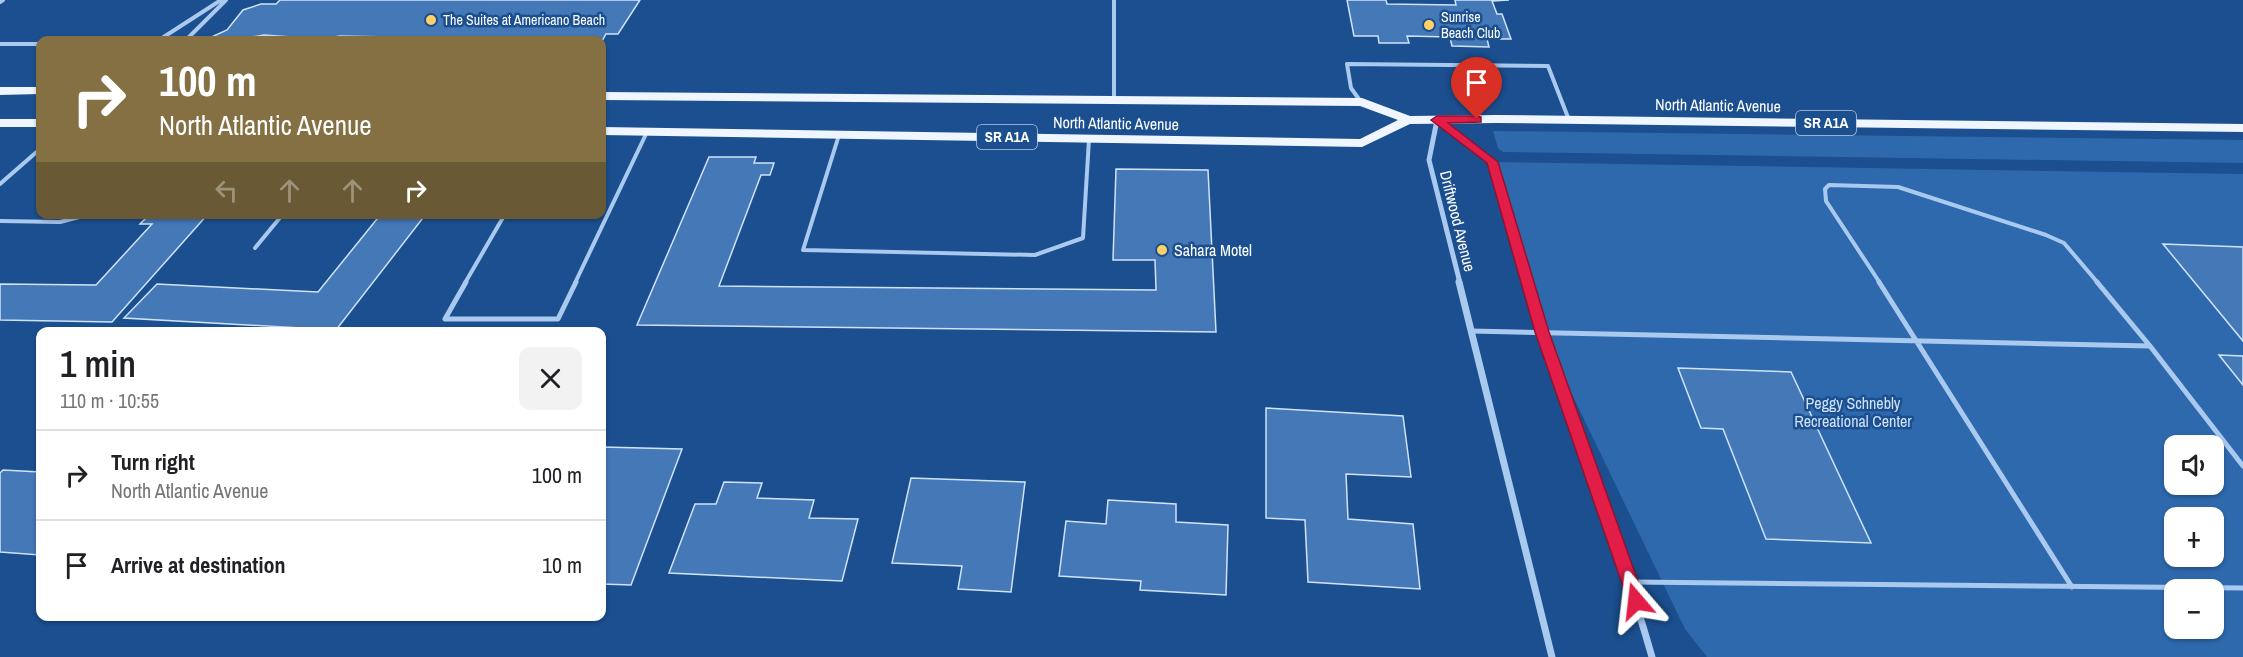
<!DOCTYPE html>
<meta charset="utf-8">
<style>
:root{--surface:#fff;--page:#f2f2f2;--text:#202124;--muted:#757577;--line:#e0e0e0}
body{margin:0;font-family:"Archivo Narrow",sans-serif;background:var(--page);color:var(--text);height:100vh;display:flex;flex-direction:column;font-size:22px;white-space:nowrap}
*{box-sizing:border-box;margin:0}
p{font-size:20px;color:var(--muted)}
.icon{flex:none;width:33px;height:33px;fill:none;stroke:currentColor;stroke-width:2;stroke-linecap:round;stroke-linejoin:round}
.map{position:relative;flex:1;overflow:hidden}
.sheet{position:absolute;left:36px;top:327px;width:570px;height:294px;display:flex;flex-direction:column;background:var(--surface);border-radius:12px;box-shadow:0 2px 4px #0004}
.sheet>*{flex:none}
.hud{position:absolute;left:36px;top:36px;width:570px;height:183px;border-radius:12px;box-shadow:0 2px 4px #0004;background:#847042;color:#fff;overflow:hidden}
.controls{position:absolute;left:2164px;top:435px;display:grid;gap:12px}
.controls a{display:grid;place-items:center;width:60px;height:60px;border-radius:12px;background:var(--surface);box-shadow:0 2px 4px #0004;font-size:30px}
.pin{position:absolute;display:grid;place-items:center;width:51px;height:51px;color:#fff;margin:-62px -26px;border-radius:50% 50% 50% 0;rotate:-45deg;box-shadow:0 0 6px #0007}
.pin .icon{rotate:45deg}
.me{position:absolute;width:66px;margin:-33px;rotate:343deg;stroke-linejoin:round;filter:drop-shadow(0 0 4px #0008)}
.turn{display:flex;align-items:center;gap:21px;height:126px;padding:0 24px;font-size:27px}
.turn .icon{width:78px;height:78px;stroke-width:2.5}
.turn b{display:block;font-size:42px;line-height:51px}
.lanes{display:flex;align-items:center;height:57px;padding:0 24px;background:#0003;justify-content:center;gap:30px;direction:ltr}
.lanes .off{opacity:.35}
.round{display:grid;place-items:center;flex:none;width:63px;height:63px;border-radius:12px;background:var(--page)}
.headline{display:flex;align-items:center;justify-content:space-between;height:102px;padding:0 24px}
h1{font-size:36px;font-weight:600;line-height:45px}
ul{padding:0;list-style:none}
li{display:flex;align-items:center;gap:18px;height:90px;padding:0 24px;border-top:2px solid var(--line)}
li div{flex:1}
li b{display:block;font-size:22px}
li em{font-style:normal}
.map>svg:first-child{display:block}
.green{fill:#2e69ad;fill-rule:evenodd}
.building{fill:#4478b7;stroke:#cfe3fa;stroke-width:1.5}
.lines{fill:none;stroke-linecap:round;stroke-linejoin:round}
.service-far1{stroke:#a9c9ee;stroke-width:4}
.service{stroke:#a9c9ee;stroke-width:5}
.minor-far1{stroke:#a9c9ee;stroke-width:5}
.minor{stroke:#a9c9ee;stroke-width:7}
.primary{fill:#f0f6ff;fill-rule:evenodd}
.route{fill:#e11d48;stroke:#92132f;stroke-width:1.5}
.poi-dot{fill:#ffd166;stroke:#1b4f8f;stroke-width:2}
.labels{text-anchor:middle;stroke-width:5;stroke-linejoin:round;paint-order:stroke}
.far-poi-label{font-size:14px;fill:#fff;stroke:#1b4f8f;text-anchor:start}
.shield{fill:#1b4f8f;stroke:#bbcadd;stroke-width:1.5}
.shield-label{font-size:15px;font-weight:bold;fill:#fff}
.street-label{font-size:16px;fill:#fff;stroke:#1b4f8f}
.poi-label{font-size:16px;fill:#fff;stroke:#1b4f8f;text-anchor:start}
.park-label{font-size:16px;fill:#cfe3fa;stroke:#1b4f8f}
</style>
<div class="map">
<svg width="2243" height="657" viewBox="0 0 2243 657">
<rect width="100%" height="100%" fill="#1b4f8f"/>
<!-- green -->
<path class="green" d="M1493,131L2243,140V163L1503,152L1498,148Z
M1492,162L2243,174V657H1707L1685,629L1542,332ZM2175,446H2214V484H2175ZM2175,518H2214V556H2175ZM2175,590H2214V628H2175Z"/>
<!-- building -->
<path class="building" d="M280,0H640L618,34H606L602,41L340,36L320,39L264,35L235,40H205L227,30L243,10L261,4H276Z
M1347,0H1386L1387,4L1456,5L1455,0H1509L1492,1L1497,14H1502L1511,39H1487L1489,47L1452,46L1450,37L1407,36L1409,43H1379L1378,36H1354Z
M709,157H756L754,163H774L770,175H761L719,286L1156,290L1155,260H1113L1116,169L1208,170L1216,332L637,325Z
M150,214H208L112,322L0,320V284L96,285L152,224H140Z
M381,214H426L336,330L124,318L157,284L318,292Z
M2163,244L2243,247V341Z
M2219,355L2243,356V385Z
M1678,368L1791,372L1871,543L1766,539L1723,429L1701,428Z
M1266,408L1403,416L1411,477L1346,474L1348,519L1413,524L1420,589L1308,582L1305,520L1266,518Z
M602,447L682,449L631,585L602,584Z
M3,470L40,472V555L0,552V473Z
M911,478L1025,482L1011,592L958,589L962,566L892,563Z
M724,482L762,483L757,498L814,500L809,518L858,519L842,581L669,573L695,504H716Z
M1108,500L1176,504V522L1228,525L1226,595L1140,590L1141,581L1059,576L1066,521L1106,524Z"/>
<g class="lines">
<!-- service-far1 -->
<path class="service-far1" d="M1114,0V99
M0,2L3,0
M159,40L221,0
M186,40L226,0
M0,44H40
M1361,102L1351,88L1347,64L1548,66L1569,120
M839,135L803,250L1035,255L1083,238L1089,139
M0,184L40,149
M0,221L60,222L91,214
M255,248L283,214
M465,283L505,214
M575,283L647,132
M1880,283L1826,201L1825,189L1829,185L1898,187L2046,235L2064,243L2098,283"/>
<!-- service -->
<path class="service" d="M466,282L445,319H558L576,282
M1879,282L2072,587
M2097,282L2150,346
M1471,331L2150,346L2243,466
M1631,582L2243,588"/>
<!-- minor-far1 -->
<path class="minor-far1" d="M1460,283L1429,160L1437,120L1492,162L1528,283"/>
<!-- minor -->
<path class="minor" d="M1459,282L1552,657
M1527,282C1564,408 1616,530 1652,657"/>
<!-- primary -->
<path class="primary" d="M0,87H40V94L0,95Z
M602,92L1362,98L1410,116L1497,115L2243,124V132L1497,123L1410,124L1362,147L602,135V127L1360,139L1398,120L1360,106L602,100Z
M0,119H40V127H0Z"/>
</g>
<!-- route -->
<path class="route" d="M1477,116L1481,117V122L1448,123L1498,162L1549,332L1645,601L1642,606L1636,608L1630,606L1628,601L1535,332L1487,163L1431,120L1437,116Z"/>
<!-- markers -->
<g class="poi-dot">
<circle cx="431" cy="20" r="6"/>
<circle cx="1429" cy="25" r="6"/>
<circle cx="1162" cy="250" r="6"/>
</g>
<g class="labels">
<!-- far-poi labels -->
<g class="far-poi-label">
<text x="1441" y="22">Sunrise<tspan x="1441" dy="16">Beach Club</tspan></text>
<text x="443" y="25">The Suites at Americano Beach</text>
</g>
<!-- shield labels -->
<g class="shield">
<rect x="1796" y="111" width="60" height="24" rx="4.5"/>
<rect x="977" y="125" width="60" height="24" rx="4.5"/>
</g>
<g class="shield-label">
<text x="1826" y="128">SR A1A</text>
<text x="1007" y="142">SR A1A</text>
</g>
<!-- street labels -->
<g class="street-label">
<text transform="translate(1718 105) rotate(1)" y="6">North Atlantic Avenue</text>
<text transform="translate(1116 123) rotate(1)" y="6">North Atlantic Avenue</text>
<text transform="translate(1458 221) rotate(76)" y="6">Driftwood Avenue</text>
</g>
<!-- poi labels -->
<g class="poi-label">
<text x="1174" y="256">Sahara Motel</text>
</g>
<!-- park labels -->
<g class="park-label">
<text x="1853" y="409">Peggy Schnebly<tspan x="1853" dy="18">Recreational Center</tspan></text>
</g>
</g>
</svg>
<div class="controls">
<a><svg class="icon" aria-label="sound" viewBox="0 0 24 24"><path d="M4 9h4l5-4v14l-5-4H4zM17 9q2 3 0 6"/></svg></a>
<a>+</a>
<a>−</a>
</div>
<div class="pin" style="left:1477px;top:119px;background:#d93025"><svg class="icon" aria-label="arrive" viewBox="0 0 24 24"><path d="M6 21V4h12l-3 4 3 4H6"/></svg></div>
<svg class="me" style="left:1636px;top:601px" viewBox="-20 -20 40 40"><path d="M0-17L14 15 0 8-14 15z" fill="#e11d48" stroke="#fff" stroke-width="4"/></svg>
<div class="hud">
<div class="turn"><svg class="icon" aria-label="right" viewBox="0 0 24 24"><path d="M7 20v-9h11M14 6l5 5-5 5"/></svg><div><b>100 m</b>North Atlantic Avenue</div></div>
<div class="lanes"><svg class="icon off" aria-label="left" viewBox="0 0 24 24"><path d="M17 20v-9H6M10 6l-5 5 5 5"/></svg><svg class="icon off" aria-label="ahead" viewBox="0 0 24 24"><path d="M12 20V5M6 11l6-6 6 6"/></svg><svg class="icon off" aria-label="ahead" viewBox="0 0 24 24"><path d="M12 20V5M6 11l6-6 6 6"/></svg><svg class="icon" aria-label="right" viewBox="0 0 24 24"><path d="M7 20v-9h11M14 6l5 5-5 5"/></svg></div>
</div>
<section class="sheet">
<div class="headline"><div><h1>1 min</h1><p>110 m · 10:55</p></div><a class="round"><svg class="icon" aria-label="close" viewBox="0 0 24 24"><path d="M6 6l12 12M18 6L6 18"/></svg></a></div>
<ul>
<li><svg class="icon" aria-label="right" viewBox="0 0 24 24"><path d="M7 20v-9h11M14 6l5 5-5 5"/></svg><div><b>Turn right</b><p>North Atlantic Avenue</p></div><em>100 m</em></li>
<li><svg class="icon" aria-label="arrive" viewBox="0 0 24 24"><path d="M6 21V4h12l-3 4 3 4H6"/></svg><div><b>Arrive at destination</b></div><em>10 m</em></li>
</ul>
</section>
</div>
